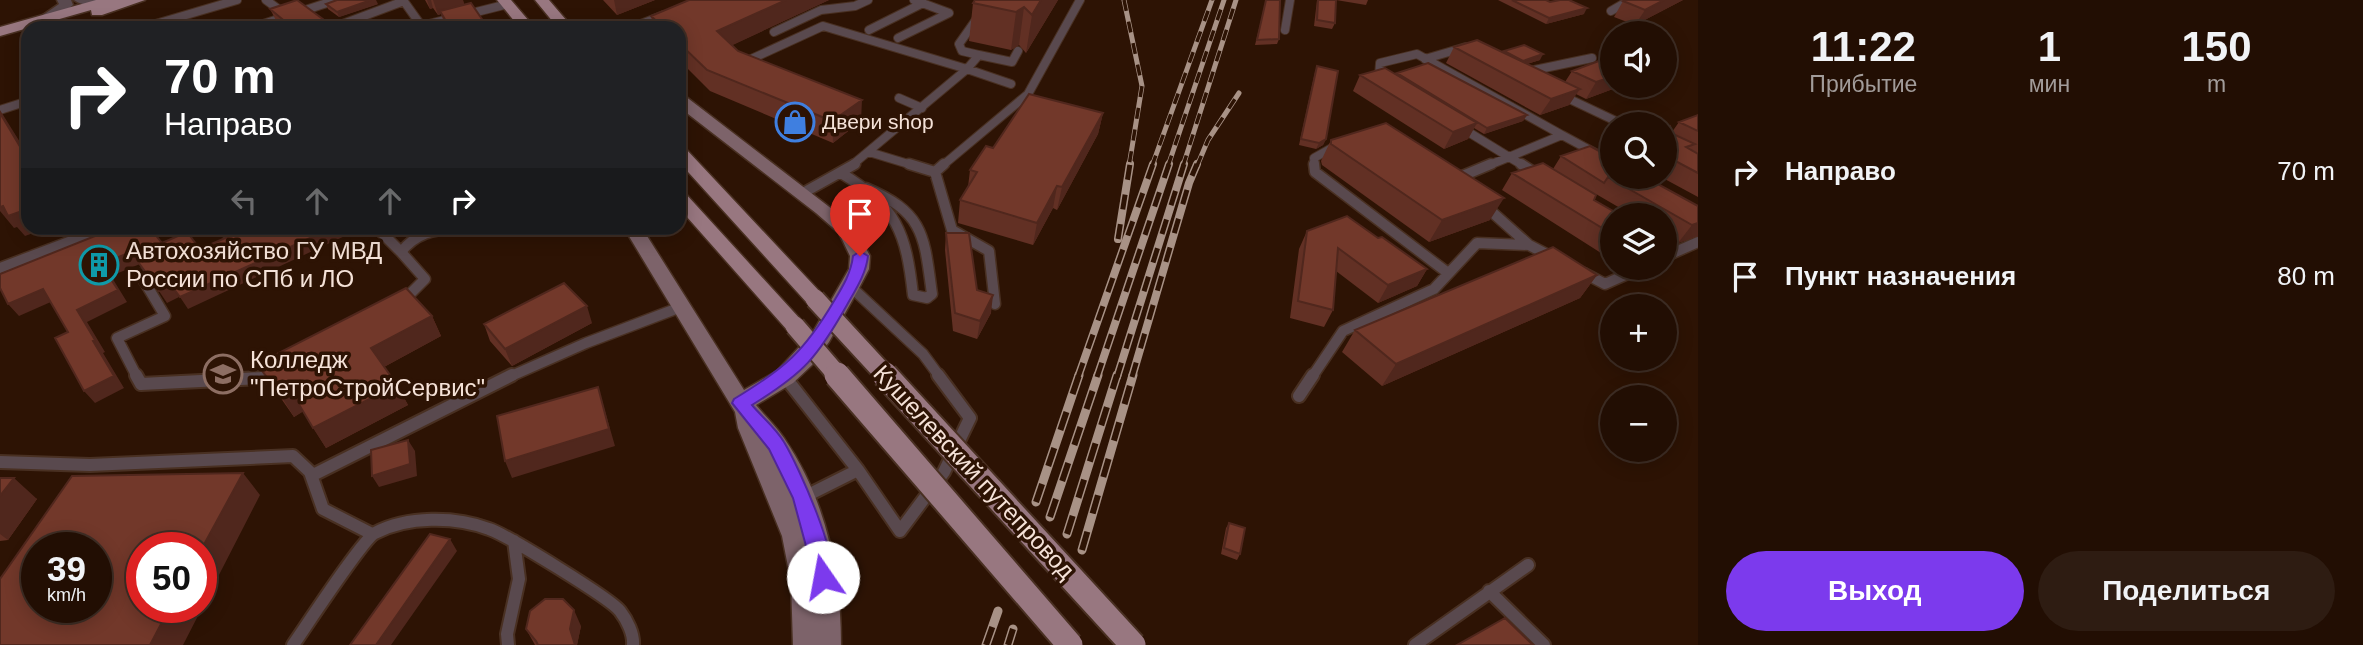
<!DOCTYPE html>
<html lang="ru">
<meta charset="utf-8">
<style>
:root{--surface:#220e03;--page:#2e1c12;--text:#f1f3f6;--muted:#a29c9a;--line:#3f2e25;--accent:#7c3aed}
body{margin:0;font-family:Arial,sans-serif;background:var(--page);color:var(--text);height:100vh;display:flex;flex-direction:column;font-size:26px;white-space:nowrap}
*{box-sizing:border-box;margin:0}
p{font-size:23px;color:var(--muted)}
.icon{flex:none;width:38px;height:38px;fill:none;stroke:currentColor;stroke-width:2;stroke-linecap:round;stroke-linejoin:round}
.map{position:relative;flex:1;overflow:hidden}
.sheet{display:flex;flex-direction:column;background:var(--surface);width:665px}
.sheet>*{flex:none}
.guide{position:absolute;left:21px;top:21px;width:665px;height:214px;border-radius:21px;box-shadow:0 4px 18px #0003,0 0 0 2px var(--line);background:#202124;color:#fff;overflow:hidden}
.controls{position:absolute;left:1600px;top:21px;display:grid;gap:14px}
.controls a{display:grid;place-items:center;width:77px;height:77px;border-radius:50%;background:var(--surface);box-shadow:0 4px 18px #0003,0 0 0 2px var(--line);font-size:35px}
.speed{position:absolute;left:21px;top:532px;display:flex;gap:14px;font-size:35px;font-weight:700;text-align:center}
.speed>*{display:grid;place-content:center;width:91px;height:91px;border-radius:50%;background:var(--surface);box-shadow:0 4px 18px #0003,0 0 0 2px var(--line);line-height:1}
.speed small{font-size:18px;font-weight:400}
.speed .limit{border:10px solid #d22;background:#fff;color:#111}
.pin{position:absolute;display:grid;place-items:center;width:60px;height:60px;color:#fff;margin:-72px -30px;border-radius:50% 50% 50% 0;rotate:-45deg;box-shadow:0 0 7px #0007}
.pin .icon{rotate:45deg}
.me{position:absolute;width:77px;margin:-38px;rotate:348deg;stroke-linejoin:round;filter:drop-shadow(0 0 5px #0008)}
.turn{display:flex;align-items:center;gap:24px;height:147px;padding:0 28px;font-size:32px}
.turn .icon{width:91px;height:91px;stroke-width:2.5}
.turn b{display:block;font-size:49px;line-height:60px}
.lanes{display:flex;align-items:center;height:66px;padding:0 28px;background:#0003;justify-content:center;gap:35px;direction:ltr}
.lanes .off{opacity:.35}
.eta{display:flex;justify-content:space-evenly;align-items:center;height:119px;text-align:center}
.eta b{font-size:42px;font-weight:700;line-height:49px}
.cta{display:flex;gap:14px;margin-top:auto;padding:14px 28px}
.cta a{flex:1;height:80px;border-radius:42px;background:var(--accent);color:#fff;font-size:28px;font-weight:700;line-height:80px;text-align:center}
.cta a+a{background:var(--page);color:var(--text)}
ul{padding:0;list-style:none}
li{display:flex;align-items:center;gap:21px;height:105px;padding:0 28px}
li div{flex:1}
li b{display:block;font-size:26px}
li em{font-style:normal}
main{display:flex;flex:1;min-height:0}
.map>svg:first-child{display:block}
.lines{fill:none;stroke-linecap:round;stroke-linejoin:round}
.service-far2-casing{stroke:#493022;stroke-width:10}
.service-far1-casing{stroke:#493022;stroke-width:13}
.service-casing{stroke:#493022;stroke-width:16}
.minor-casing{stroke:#493022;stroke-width:3}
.secondary-casing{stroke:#493022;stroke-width:3}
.primary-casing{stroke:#493022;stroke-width:3}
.service-far2{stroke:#59494e;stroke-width:8}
.service-far1{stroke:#59494e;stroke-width:10}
.service{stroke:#59494e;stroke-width:12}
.minor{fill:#59494e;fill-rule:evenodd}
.secondary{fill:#7d636a;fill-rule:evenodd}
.primary{fill:#987780;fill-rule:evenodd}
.rail-far2-casing{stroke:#a89286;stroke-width:5}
.rail-far1-casing{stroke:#a89286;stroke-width:8}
.rail-casing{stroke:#a89286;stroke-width:9}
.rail-far2{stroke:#2d1304;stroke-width:3.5;stroke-dasharray:11;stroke-linecap:butt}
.rail-far1{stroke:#2d1304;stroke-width:5;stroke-dasharray:15;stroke-linecap:butt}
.rail{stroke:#2d1304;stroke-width:6;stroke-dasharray:19;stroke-linecap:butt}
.primary-bridge-far1-casing{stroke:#493022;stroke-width:23;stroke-linecap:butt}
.primary-bridge-casing{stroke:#493022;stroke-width:29;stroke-linecap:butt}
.primary-bridge-far1{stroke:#987780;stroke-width:19}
.primary-bridge{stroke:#987780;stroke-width:25}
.wall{fill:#623024}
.shaded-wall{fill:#50271d}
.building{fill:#72382a;stroke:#50271d;stroke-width:2;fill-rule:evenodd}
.route{fill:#7c3aed;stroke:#51269a;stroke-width:2}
.labels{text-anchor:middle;stroke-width:7;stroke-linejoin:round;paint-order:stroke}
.far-poi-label{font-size:21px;fill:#f5e2d8;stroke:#2d1304;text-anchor:start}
.poi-label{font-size:24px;fill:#f5e2d8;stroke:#2d1304;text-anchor:start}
.street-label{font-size:24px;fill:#f5e2d8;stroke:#2d1304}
</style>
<main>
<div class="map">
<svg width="1698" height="645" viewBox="0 0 1698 645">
<rect width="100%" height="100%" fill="#2d1304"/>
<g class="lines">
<defs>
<path id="service-far2" d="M266,0L285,14
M403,0L423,28
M990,0L959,44L962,51L979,55L967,69L1011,84
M1611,11L1630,0
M421,26L508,4
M142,28L237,0
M251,28L336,0
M332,28L404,1
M631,28L664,15
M869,30L923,3
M1285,30L1290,0
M774,32L821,10L855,6L868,0
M898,38L949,13L914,0
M1417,54L1562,135L1509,157L1379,77L1380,63Z
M979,55L1012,62L1018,51
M1425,59L1466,47
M747,61L823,26L967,69L851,166
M1525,72L1592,58
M1561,95L1622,124
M899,98L922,108
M0,110L28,101
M1562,135L1612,162
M869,152L915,166
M942,166L1028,94L1080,0
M1315,166L1314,158L1337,145
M1487,166L1509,157L1524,166"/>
<path id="service-far1" d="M909,164L935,172L944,164
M1314,164L1315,172L1448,273
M1521,164L1538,175
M935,172L952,230L989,251L995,304
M841,173C897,207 906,232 913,295L927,298L932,294C924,236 925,213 866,188
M1455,179L1491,164
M803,193L855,164
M1483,204L1529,245
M377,228L401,252
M229,236L247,228
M1664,257L1698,242
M0,268L106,228
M1584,273L1605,284L1641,268
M850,286L923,354L940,377
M400,304L425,279L401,252C416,233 433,230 456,228
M137,377L117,338L165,316L140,274
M264,377L275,371
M509,377L586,343L681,307
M1312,377L1343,331L1434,289L1477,243L1529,245L1554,258"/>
<path id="service" d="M136,375L141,384L262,378L267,375
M785,377L858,470L900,531L944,472L970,418L938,375
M1299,396L1313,375
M0,462L90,465L293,456L310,472L323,509L372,534
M313,475L512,375
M802,498L858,470
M1489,591L1544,645
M293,645C305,628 363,539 375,533C407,516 455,516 489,529C507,535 611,599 620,611C627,620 634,634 633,645
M508,645L507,634L519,579L514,541
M1415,645L1528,565"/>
<path id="minor" d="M57,0H71L73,5L53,21H43V15L59,4Z
M74,0H113L114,1C105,8 83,7 74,0Z"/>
<path id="secondary" d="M679,94L685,96L854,226L870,256L869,269L858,290L829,342L812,365L793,383L756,405C765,416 776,426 784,438C826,499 841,573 841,645H793L791,582L782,536L738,428L735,412L624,228H642L744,390L777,371L813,332L849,269L850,256L839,233L816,213L679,107Z"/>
<path id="primary" d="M96,0H145L102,15H92L91,10L0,36V27Z
M497,0H511L535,28H520Z
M535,0H549L573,28H558Z
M679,147L685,148L822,294L825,299L822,304H808L679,162Z
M679,191L685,193L802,321L806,326L802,331L795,333L788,331L679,208Z"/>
</defs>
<!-- service-far2 casing -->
<use href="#service-far2" class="service-far2-casing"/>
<!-- service-far1 casing -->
<use href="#service-far1" class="service-far1-casing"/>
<!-- service casing -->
<use href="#service" class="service-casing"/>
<!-- minor casing -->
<use href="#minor" class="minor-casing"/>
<!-- secondary casing -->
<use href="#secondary" class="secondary-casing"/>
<!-- primary casing -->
<use href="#primary" class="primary-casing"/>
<!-- service-far2 -->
<use href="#service-far2" class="service-far2"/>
<!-- service-far1 -->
<use href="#service-far1" class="service-far1"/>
<!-- service -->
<use href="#service" class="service"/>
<!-- minor -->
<use href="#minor" class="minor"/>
<!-- secondary -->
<use href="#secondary" class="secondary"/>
<!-- primary -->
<use href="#primary" class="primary"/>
<defs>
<path id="rail-far2" d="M1124,0L1142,86L1129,166
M1152,166L1212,0
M1168,166L1224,0
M1183,166L1236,0
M1197,166L1208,140L1239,93"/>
<path id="rail-far1" d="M1118,239L1130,164
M1078,377L1153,164
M1097,377L1169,164
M1117,377L1184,164
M1132,377L1189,183L1197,164"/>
<path id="rail" d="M1036,502L1079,375
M1050,517L1098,375
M1067,534L1117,375
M1082,550L1133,375
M986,645L998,611
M1008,645L1013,629"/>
</defs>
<!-- rail-far2 casing -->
<use href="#rail-far2" class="rail-far2-casing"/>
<!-- rail-far1 casing -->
<use href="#rail-far1" class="rail-far1-casing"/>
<!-- rail casing -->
<use href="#rail" class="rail-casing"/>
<!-- rail-far2 -->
<use href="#rail-far2" class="rail-far2"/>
<!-- rail-far1 -->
<use href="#rail-far1" class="rail-far1"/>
<!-- rail -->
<use href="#rail" class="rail"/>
<defs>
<path id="primary-bridge-far1" d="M815,299L887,377
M795,326L839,377"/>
<path id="primary-bridge" d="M837,375L1070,645
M885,375L1133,645"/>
</defs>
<!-- primary-bridge-far1 casing -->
<use href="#primary-bridge-far1" class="primary-bridge-far1-casing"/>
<!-- primary-bridge casing -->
<use href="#primary-bridge" class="primary-bridge-casing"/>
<!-- primary-bridge-far1 -->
<use href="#primary-bridge-far1" class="primary-bridge-far1"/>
<!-- primary-bridge -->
<use href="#primary-bridge" class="primary-bridge"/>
</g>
<!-- wall -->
<path class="wall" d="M425,0H463L464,5L488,28H446L441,14L438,15L433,8L430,9Z
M603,0H655L617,15Z
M689,0H829L732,45L738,51L861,121L833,143L710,91L679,60V28H653L651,16Z
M1058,0L1026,53L1019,45L1011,50L969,41L973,3Z
M1266,0L1279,39L1277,44L1255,45Z
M1317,0H1336L1335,23L1332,29L1314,26Z
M1336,0H1368L1366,5Z
M1498,0H1546L1584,14L1546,24Z
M1683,0L1635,25L1614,17L1623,1Z
M326,4H378L339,17L328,9Z
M270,9L335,28H280L279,26Z
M1454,47L1503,52L1504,51L1540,60L1527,64L1565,82L1572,71L1612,86H1621L1586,99L1576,94L1569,105L1540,115L1446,63Z
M1317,66L1326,139L1323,145L1316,149L1299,145L1315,72Z
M1397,73L1527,115L1523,121L1484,134L1474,128L1468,139L1444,149L1353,91L1360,75H1397Z
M1103,113L1098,134L1057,210L1053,208L1033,245L958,223L960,200L968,187L970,170L993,148Z
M1698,115V197L1661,177H1664V128L1672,132L1679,122Z
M1331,140L1490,220L1429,242L1322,165L1321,161Z
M1561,156L1698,206V236L1678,243L1664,234V215H1632L1596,194L1594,200L1612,215V260L1502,190L1512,173L1553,169Z
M1307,231L1378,238L1427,269L1417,286L1378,303L1336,271L1333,310L1324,327L1290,318L1299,249Z
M946,233L977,290L991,313L977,339L953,331L945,250Z
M1597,275L1580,298L1382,386L1342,352L1355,330Z
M432,316L441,336L384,367L397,385L408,405L326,448L303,411L294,417L257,364Z
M592,323L512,366L490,341L484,324Z
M0,478L37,499L8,540L0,541Z
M1229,523L1240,554L1237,560L1221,554L1226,528Z
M581,626L577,645H535L526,629Z"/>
<!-- shaded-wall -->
<path class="shaded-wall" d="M371,0H376L378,4L339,17L337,12Z
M427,0H431L433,8L430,9Z
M433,0H463L465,8L440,11L441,14L438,15Z
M614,0H655L617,15Z
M786,0H829L720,51L717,31Z
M1041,0H1058L1026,53L1032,15Z
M1664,0H1683L1635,25L1645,10Z
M1024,7L1019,45L1011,50L1016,12Z
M1587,8L1584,14L1546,24L1549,18Z
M1543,54L1540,60L1520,66L1523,61Z
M1612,77V86H1621L1586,99L1596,82Z
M1580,89L1569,105L1540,115L1551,99Z
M862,100L861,121L833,143L832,121Z
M0,110L28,155V160L0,113Z
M1103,113L1098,134L1057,210L1062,187Z
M1527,115L1523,121L1484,134L1487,128Z
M1477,123L1468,139L1444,149L1453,132Z
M1326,139L1323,145L1316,149L1319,143Z
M1057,186L1053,208L1033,245L1037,223Z
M1504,198L1490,220L1429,242L1442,220Z
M3,206L28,209V228H47L25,236L17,227L14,228L0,211V207Z
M1698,223V236L1678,243L1692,225Z
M332,228H343L347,235L188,309L180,297Z
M131,252L140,264L111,276L127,302L87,322L105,352L103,353L124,388L95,403L84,391L93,341L77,310L101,264Z
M1427,269L1417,286L1378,303L1388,285Z
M1597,275L1580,298L1382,386L1396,364Z
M171,285L179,297L167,303L159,291Z
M43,289L53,301L19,316L8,304Z
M993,295L991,313L977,339L980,321Z
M587,306L592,323L512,366L505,349Z
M432,316L441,336L382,368L371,348Z
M397,385L408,405L326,448L313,428Z
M598,387L615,446L512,478L505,461Z
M291,391L304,411L294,417L281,396Z
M408,440L415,451L417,476L379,487L372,476Z
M243,473L260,495L183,645H150L170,607H201V550Z
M14,478L37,499L8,540L0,534V496Z
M450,539L457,551L391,645H376Z
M574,610L581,626L577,645H575L570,629Z"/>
<!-- building -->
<path class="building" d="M297,0L335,28H293L270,9Z
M337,0H371L337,12L326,4Z
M689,0H786L717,31L738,51L862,100L832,121L707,70L679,43V28H664L651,16Z
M975,0H1041L1032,15L1024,7L1016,12L973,3Z
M1266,0H1280L1279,39L1257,40Z
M1318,0H1336L1335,23L1317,20Z
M1512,0H1546L1550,2L1560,0H1569L1587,8L1549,18Z
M1626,0H1664L1645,10L1623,1Z
M471,3L488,28H450L440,11Z
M1477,40L1580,89L1551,99L1454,47Z
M1524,45L1543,54L1523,61L1504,51Z
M1612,56V77L1596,82L1572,71Z
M1428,63L1527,115L1487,128L1397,73Z
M1317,66L1338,71L1326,139L1319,143L1301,139Z
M1385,68L1477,123L1453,132L1360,75Z
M1029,94L1103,113L1062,187L1057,186L1037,223L960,200L977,172L970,170L986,146L993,148Z
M0,113L28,160V209L8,216L3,206L0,207Z
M1698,115V131L1679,122Z
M1386,123L1504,198L1442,220L1331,144V140Z
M1670,126L1673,134L1695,144L1686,147L1698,154V173L1664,155V128Z
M1590,146L1612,158V177H1645L1698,206V223L1692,225L1608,177L1604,183L1561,156Z
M1543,163L1596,195L1594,200L1620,215H1612V234L1512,173Z
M1347,216L1378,238L1382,237L1427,269L1388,285L1338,248L1333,310L1298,301L1307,231Z
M115,228H150L162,243L187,232L200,249L248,228H332L180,297L171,285L159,291L131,252L101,264L118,290L77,310L95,340L93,341L114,376L84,391L55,338L68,332L43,289L8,304L0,288V274Z
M946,233H969L977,290L993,295L980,321L955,313Z
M1553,247L1597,275L1396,364L1355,330Z
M564,283L587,306L505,349L484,324Z
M406,288L432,316L371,348L397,385L313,428L291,391L281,396L257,364Z
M598,387L609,429L505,461L497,416Z
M408,440L410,464L372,476L371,450Z
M243,473L201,550V548H142V607H170L150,645H0V579L72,476ZM37,548H96V607H37Z
M0,478H14L0,496Z
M1229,523L1245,528L1240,554L1224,548Z
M430,534L450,539L376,645H350Z
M545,599H563L574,610L570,629L575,645H538L536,641L526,629L530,611Z
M1505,618L1533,645H1457Z"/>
<!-- route -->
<path class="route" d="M860,251L868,256C866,274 856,289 847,305C817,358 804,373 752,405C762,417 776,428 784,442C798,465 841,560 831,583L823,586L816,583L793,498L769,449L732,403L734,399C785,368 804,352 834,301C843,286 851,273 853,256Z"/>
<!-- icons -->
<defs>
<symbol id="shop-ring" viewBox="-11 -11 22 22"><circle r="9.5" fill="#2d1304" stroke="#3f7fe0" stroke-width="1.5"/><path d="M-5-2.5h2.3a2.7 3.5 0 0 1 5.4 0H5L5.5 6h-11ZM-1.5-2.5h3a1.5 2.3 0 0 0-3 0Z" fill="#3f7fe0"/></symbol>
<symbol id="building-ring" viewBox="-11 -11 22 22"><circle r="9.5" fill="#2d1304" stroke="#0f9aa8" stroke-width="1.5"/><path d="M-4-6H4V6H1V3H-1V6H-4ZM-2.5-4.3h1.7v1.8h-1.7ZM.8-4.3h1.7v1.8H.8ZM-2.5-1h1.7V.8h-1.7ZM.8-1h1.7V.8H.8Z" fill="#0f9aa8"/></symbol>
<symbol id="university-ring" viewBox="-11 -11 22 22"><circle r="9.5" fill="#2d1304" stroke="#8d6e63" stroke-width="1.5"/><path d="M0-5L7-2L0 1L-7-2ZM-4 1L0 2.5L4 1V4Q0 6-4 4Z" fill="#8d6e63"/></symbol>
</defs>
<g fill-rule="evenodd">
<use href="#shop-ring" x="773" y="100" width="44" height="44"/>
<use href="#building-ring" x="77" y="243" width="44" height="44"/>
<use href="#university-ring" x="201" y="352" width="44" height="44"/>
</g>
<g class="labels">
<!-- far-poi labels -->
<g class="far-poi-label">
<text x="822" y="129">Двери shop</text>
</g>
<!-- poi labels -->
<g class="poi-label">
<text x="126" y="259">Автохозяйство ГУ МВД<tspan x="126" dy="28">России по СПб и ЛО</tspan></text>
<text x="250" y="368">Колледж<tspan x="250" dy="28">"ПетроСтройСервис"</tspan></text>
</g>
<!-- street labels -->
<g class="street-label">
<text transform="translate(974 472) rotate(47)" y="8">Кушелевский путепровод</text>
</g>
</g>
</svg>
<div class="controls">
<a><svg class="icon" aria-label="sound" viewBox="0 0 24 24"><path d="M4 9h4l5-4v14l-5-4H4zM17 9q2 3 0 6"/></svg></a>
<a><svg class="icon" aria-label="search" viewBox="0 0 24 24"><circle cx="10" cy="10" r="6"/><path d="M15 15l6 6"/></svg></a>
<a><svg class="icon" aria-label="layers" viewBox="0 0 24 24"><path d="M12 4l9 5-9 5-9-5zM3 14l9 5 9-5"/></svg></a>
<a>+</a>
<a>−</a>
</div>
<div class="speed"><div>39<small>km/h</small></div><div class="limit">50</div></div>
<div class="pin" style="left:860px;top:256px;background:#d93025"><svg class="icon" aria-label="arrive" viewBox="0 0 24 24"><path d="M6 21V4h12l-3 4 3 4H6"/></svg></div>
<svg class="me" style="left:823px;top:577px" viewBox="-20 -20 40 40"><circle r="19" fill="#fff"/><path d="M0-13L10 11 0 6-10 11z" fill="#7c3aed"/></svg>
<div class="guide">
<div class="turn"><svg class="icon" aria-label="right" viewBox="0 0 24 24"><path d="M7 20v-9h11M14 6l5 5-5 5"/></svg><div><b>70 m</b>Направо</div></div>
<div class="lanes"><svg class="icon off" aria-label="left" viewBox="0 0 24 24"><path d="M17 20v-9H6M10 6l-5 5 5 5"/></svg><svg class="icon off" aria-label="ahead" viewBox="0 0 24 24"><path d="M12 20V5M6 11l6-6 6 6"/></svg><svg class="icon off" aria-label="ahead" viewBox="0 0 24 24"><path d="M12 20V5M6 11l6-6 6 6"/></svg><svg class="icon" aria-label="right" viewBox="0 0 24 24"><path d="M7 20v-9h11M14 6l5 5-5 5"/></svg></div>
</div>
</div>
<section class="sheet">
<div class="eta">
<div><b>11:22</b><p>Прибытие</p></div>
<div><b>1</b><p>мин</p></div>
<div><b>150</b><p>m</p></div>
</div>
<ul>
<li><svg class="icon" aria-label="right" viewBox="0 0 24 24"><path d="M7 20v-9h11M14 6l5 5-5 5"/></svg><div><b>Направо</b></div><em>70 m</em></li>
<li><svg class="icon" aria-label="arrive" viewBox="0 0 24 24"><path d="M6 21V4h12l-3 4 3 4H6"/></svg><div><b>Пункт назначения</b></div><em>80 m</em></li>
</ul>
<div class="cta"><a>Выход</a><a>Поделиться</a></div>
</section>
</main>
